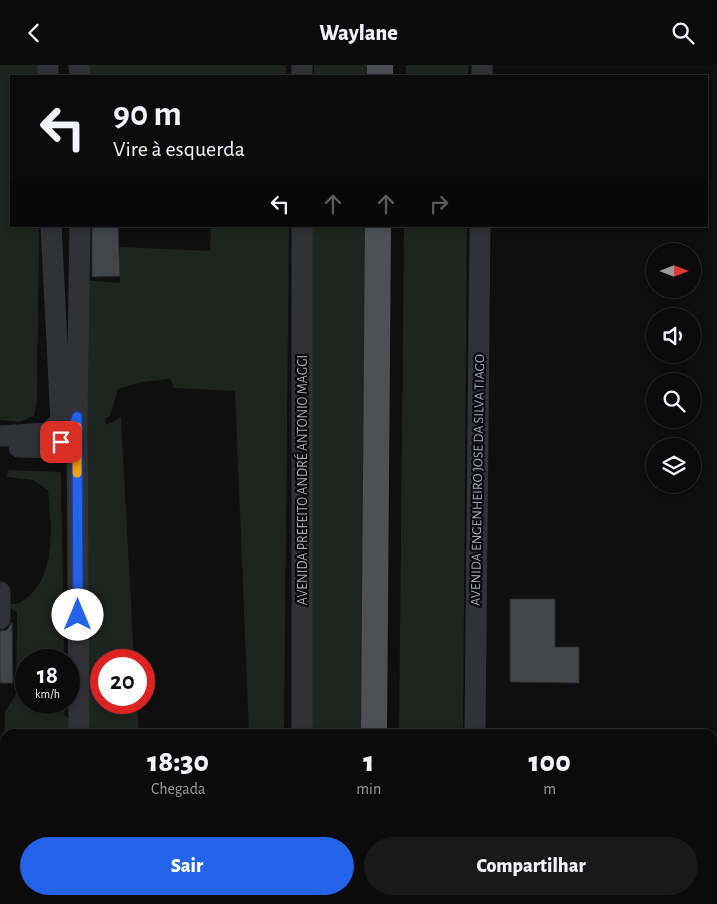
<!DOCTYPE html>
<html lang="pt">
<meta charset="utf-8">
<style>
:root{--surface:#0b0b0c;--page:#19191a;--text:#f1f3f6;--muted:#9a9b9d;--line:#2b2b2d;--accent:#2563eb}
body{margin:0;font-family:"Alegreya Sans",sans-serif;background:var(--page);color:var(--text);height:100vh;display:flex;flex-direction:column;font-size:19px;white-space:nowrap}
*{box-sizing:border-box;margin:0}
p{font-size:16px;color:var(--muted)}
.icon{flex:none;width:28px;height:28px;fill:none;stroke:currentColor;stroke-width:2;stroke-linecap:round;stroke-linejoin:round}
.map{position:relative;flex:1;overflow:hidden}
.details{position:absolute;left:0px;top:664px;width:718px;height:176px;display:flex;flex-direction:column;background:var(--surface);border-radius:15px 15px 0 0;box-shadow:0 2px 8px #0003,0 0 0 1px var(--line)}
.details>*{flex:none}
.guide{position:absolute;left:10px;top:10px;width:698px;height:152px;border-radius:0px;box-shadow:0 2px 8px #0003,0 0 0 1px var(--line);background:#0b0b0c;color:var(--text);overflow:hidden}
.needle{width:32px;rotate:90deg}
.fabs{position:absolute;left:646px;top:178px;display:grid;gap:10px}
.fabs a{display:grid;place-items:center;width:55px;height:55px;border-radius:50%;background:var(--surface);box-shadow:0 2px 8px #0003,0 0 0 1px var(--line);font-size:25px}
.speed{position:absolute;left:15px;top:584px;display:flex;gap:10px;font-size:25px;font-weight:700;text-align:center}
.speed>*{display:grid;place-content:center;width:65px;height:65px;border-radius:50%;background:var(--surface);box-shadow:0 2px 8px #0003,0 0 0 1px var(--line);line-height:1}
.speed small{font-size:12px;font-weight:400}
.speed .limit{border:8px solid #d22;background:#fff;color:#111}
.pin{position:absolute;display:grid;place-items:center;width:42px;height:42px;color:#fff;margin:-21px;border-radius:10px;box-shadow:0 2px 8px #0006}
.me{position:absolute;width:55px;margin:-28px;rotate:0deg;stroke-linejoin:round;filter:drop-shadow(0 0 4px #0008)}
.turn{display:flex;align-items:center;gap:18px;height:105px;padding:0 20px;font-size:22px}
.turn .icon{width:65px;height:65px;stroke-width:2.5}
.turn b{display:block;font-size:35px;line-height:42px}
.lanes{display:flex;align-items:center;height:48px;padding:0 20px;background:#0003;justify-content:center;gap:25px;direction:ltr}
.lanes .off{opacity:.35}
.eta{display:flex;justify-content:space-evenly;align-items:center;height:85px;text-align:center}
.eta b{font-size:30px;font-weight:800;line-height:35px}
.action{display:flex;gap:10px;margin-top:auto;padding:10px 20px}
.action a{flex:1;height:58px;border-radius:30px;background:var(--accent);color:#fff;font-size:20px;font-weight:800;line-height:58px;text-align:center}
.action a+a{background:var(--page);color:var(--text)}
header{display:flex;justify-content:space-between;align-items:center;height:65px;padding:0 20px;background:var(--surface);font-size:22px;font-weight:800}
.map>svg:first-child{display:block}
.green{fill:#1e241e}
.building{fill:#434648;stroke:#292a2c}
.lines{fill:none;stroke-linecap:round;stroke-linejoin:round}
.minor{stroke:#313235;stroke-width:21}
.major{stroke:#4d5054;stroke-width:26}
.route-casing{stroke:#184099;stroke-width:12}
.route{stroke:#2563eb;stroke-width:9}
.slow{stroke:#f59e0b;stroke-width:9}
.labels{text-anchor:middle;stroke-width:4.5;stroke-linejoin:round;paint-order:stroke}
.street-label{font-size:14px;fill:#a2a9b0;stroke:#0a0a0b}
</style>
<header><svg class="icon" aria-label="back" viewBox="0 0 24 24"><path d="M15 5l-7 7 7 7"/></svg>Waylane<svg class="icon" aria-label="search" viewBox="0 0 24 24"><circle cx="10" cy="10" r="6"/><path d="M15 15l6 6"/></svg></header>
<div class="map">
<svg width="717" height="839" viewBox="0 0 717 839">
<rect width="100%" height="100%" fill="#0f0f10"/>
<!-- green -->
<path class="green" d="M0,0H38V11H11V161H39L37,336L34,351L20,357L0,355Z
M86,0H286V11H86Z
M314,0H372V11H314Z
M406,0H469L468,11H406Z
M211,161H289L284,669H249L235,326L174,323L170,314L141,317L118,324L110,351L105,354L106,360L121,352L134,595H101V638H137L139,669H85L84,215L120,218V182L210,186Z
M312,161H370L365,669H308Z
M404,161H467L463,669H399Z
M8,405L61,407L64,595H26V638H64V650L71,655L72,669H5V835H65V839H1L5,647L16,629L17,548L6,539C11,539 18,539 21,537C58,515 51,461 48,425L33,415L7,412Z
M397,835H461V839H397Z"/>
<!-- building -->
<path class="building" d="M92,161H118L120,211L92,212Z
M510,534H555V582H579V618L510,617Z
M12,557L13,618H0V566L7,565Z"/>
<g class="lines">
<!-- minor -->
<path class="minor" d="M48,0V11
M79,0L80,11
M302,0V11
M482,11V0
M0,371L48,368L61,356L51,161
M19,382L53,383L70,371L77,352
M0,527V554
M79,669L77,352L80,161
M302,669V161
M475,669L480,161
M80,835V839
M301,839V835
M474,839V835"/>
<!-- major -->
<path class="major" d="M380,11V0
M374,669L378,161
M373,839V835"/>
</g>
<g class="lines">
<defs>
<path id="route" d="M61,377L70,372L77,352L78,550"/>
</defs>
<!-- route casing -->
<use href="#route" class="route-casing"/>
<!-- route -->
<use href="#route" class="route"/>
<!-- slow -->
<path class="slow" d="M77,362V408"/>
</g>
<g class="labels">
<!-- street labels -->
<g class="street-label">
<text transform="translate(302 415) rotate(-90)" y="5">AVENIDA PREFEITO ANDRÉ ANTONIO MAGGI</text>
<text transform="translate(477 415) rotate(-89)" y="5">AVENIDA ENGENHEIRO JOSE DA SILVA TIAGO</text>
</g>
</g>
</svg>
<div class="fabs">
<a><svg class="needle" viewBox="-14 -14 28 28"><path d="M0-13l5 13h-10z" fill="#e53935"/><path d="M0 13l5-13h-10z" fill="#9a9b9d"/></svg></a>
<a><svg class="icon" aria-label="sound" viewBox="0 0 24 24"><path d="M4 9h4l5-4v14l-5-4H4zM17 9q2 3 0 6"/></svg></a>
<a><svg class="icon" aria-label="search" viewBox="0 0 24 24"><circle cx="10" cy="10" r="6"/><path d="M15 15l6 6"/></svg></a>
<a><svg class="icon" aria-label="layers" viewBox="0 0 24 24"><path d="M12 4l9 5-9 5-9-5zM3 14l9 5 9-5"/></svg></a>
</div>
<div class="speed"><div>18<small>km/h</small></div><div class="limit">20</div></div>
<div class="pin" style="left:61px;top:377px;background:#d93025"><svg class="icon" aria-label="arrive" viewBox="0 0 24 24"><path d="M6 21V4h12l-3 4 3 4H6"/></svg></div>
<svg class="me" style="left:78px;top:550px" viewBox="-20 -20 40 40"><circle r="19" fill="#fff"/><path d="M0-13L10 11 0 6-10 11z" fill="#2563eb"/></svg>
<div class="guide">
<div class="turn"><svg class="icon" aria-label="left" viewBox="0 0 24 24"><path d="M17 20v-9H6M10 6l-5 5 5 5"/></svg><div><b>90 m</b>Vire à esquerda</div></div>
<div class="lanes"><svg class="icon" aria-label="left" viewBox="0 0 24 24"><path d="M17 20v-9H6M10 6l-5 5 5 5"/></svg><svg class="icon off" aria-label="ahead" viewBox="0 0 24 24"><path d="M12 20V5M6 11l6-6 6 6"/></svg><svg class="icon off" aria-label="ahead" viewBox="0 0 24 24"><path d="M12 20V5M6 11l6-6 6 6"/></svg><svg class="icon off" aria-label="right" viewBox="0 0 24 24"><path d="M7 20v-9h11M14 6l5 5-5 5"/></svg></div>
</div>
<section class="details">
<div class="eta">
<div><b>18:30</b><p>Chegada</p></div>
<div><b>1</b><p>min</p></div>
<div><b>100</b><p>m</p></div>
</div>
<div class="action"><a>Sair</a><a>Compartilhar</a></div>
</section>
</div>
